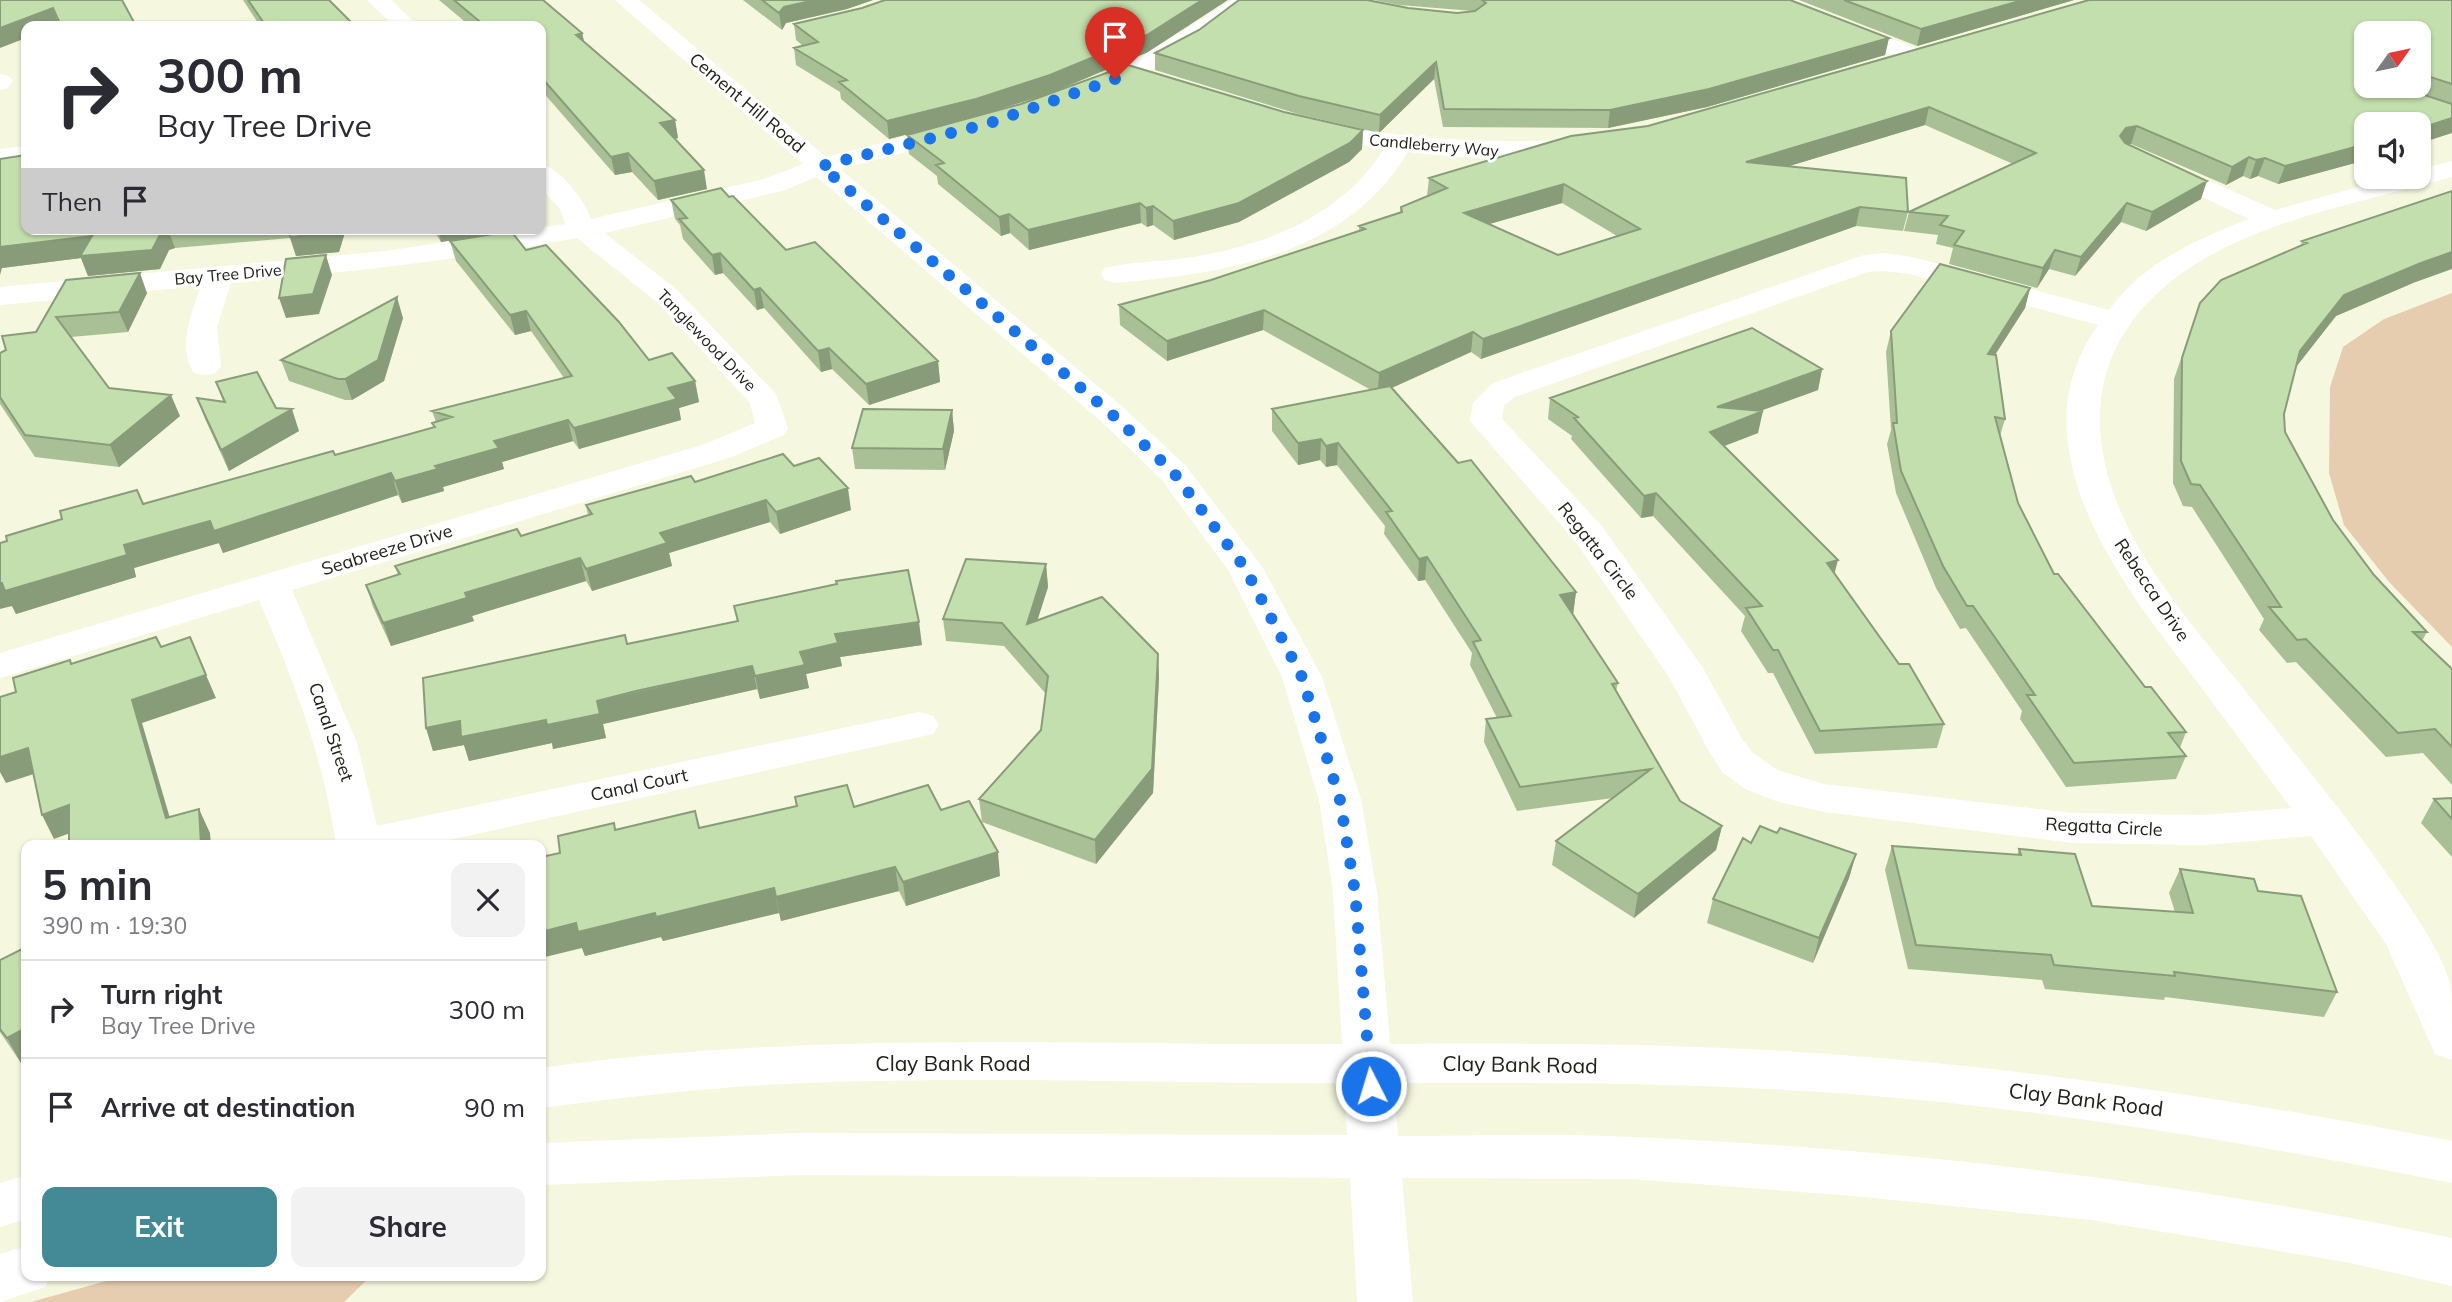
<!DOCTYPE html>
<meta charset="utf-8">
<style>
:root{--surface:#fff;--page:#f2f2f3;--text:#2b2b33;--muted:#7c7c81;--line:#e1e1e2;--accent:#448996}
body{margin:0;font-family:Mulish,sans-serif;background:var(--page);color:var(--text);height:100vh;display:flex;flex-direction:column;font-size:26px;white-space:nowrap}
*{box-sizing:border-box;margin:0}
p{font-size:23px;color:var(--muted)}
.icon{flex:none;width:38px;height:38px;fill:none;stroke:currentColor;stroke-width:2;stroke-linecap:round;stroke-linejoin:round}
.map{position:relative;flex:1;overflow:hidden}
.side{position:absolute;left:21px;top:840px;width:525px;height:441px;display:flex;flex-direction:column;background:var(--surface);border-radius:14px;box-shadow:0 2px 5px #0004}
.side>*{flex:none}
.hud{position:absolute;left:21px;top:21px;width:525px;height:214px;border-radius:14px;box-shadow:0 2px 5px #0004;background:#fff;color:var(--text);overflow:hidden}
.needle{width:46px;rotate:57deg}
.buttons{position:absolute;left:2354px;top:21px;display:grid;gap:14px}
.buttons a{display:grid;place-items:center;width:77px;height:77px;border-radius:14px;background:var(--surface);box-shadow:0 2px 5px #0004;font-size:35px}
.pin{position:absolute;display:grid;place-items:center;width:60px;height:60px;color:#fff;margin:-72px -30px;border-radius:50% 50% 50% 0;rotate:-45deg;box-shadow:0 0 7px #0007}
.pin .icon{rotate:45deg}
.me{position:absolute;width:77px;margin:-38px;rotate:355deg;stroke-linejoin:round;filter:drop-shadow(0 0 5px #0008)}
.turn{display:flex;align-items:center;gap:24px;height:147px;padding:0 21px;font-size:32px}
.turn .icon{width:91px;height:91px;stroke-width:2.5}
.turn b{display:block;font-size:49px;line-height:60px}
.then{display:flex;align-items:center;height:66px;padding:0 21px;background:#0003;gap:14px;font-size:26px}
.round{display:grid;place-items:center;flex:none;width:74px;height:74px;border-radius:14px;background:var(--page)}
.overview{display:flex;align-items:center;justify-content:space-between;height:119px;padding:0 21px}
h1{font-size:42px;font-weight:700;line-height:52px}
.action{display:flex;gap:14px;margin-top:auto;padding:14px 21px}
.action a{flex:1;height:80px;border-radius:14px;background:var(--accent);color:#fff;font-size:28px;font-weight:700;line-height:80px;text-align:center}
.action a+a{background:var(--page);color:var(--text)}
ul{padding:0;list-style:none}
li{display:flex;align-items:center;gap:21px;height:98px;padding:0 21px;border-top:2px solid var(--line)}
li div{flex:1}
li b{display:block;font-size:26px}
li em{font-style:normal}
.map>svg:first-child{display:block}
.green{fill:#e6cdb0}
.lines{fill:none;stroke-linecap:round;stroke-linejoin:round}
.minor{fill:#fff;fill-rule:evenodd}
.wall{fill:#a9c096;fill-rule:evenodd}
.shaded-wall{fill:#899c7a}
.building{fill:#c4dfae;stroke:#899c7a;stroke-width:2;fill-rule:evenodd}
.route{stroke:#1a73e8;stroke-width:12;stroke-dasharray:0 21.6}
.labels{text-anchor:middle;stroke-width:6;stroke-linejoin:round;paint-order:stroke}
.far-street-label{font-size:16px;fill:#202118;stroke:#fff}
.street-label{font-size:18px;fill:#202118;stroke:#fff}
.near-street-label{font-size:21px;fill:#202118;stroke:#fff}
</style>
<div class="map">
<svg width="2452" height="1302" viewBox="0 0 2452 1302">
<rect width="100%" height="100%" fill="#f5f8df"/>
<!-- green -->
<path class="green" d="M2452,293V647L2389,582L2344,525L2329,473L2330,387L2343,347L2384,319Z
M124,1276H371L344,1302H31Z"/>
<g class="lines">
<!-- minor -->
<path class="minor" d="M367,0H391L418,26H394Z
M615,0H639L826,157L960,123L969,126L973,131L969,136L840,169L1125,409L1186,466L1263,568L1322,677L1361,800L1377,892L1390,1044C1541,1043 1691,1043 1841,1055C2046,1070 2250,1102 2452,1141V1183C2249,1143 2044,1108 1838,1093C1690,1083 1542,1082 1394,1083L1398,1136C1476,1136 1555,1133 1633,1137C1908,1149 2183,1182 2452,1238V1286L2345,1262L2091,1220L1854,1196L1632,1179L1402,1178L1413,1302H1357L1350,1178L800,1175L541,1185V1143L800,1133L1347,1135L1344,1083C1157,1084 970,1075 783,1084C702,1088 622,1098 541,1108V1068C806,1030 1075,1046 1342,1044L1333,892L1319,800L1282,677L1228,570L1162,480L1103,423L817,177L782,191L605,233L677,290L776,394L788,428L784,435L729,458L292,590L357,743L377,826L919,712L933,716L939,725L933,734L426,845H336C323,756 295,683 259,600L0,678V653L705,444L755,423L750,403L657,302L577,238C462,260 348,272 231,283L217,327L221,366L216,373L205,375L194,373C177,348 192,311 201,286L0,305V287L385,251L565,224L560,209L541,188V164C561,169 584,200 591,219L764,179L803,164Z
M1232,0H1257C1239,26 1123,88 1091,96L1083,94L1079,89L1083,84L1144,55Z
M1762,0H1792L1923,51L1927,56L1923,61H1907L1765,5Z
M0,74L9,76L13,81L8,88L0,90Z
M1312,120C1398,139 1484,144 1572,140L1581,143L1585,148L1581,153C1534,165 1457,157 1408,152C1345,256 1227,273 1115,283L1105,280L1101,274L1105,268C1129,262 1155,262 1179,259C1259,248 1339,220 1384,149L1303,133L1299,128L1303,123Z
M26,146V162L0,165V149Z
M2158,158L2275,210L2394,177H2418V170L2452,161V177C2371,200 2283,215 2209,256C2092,322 2072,425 2135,541C2165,596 2208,644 2247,693C2302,763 2360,832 2409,906C2425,930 2444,959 2451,987C2452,1008 2452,1038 2452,1060L2435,1054L2386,944L2311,836L2204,845L2073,843L1824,812L1776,801L1747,790L1723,773L1710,753L1669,677L1575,541L1470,421L1473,403L1493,383L1864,255L1883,253L1912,257L2109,310C2142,263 2198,239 2249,219L2149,172L2145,166L2149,160ZM1883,271L1910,274L2098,325C2012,446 2122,584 2195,679C2227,722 2259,765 2291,808L2204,815L2073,813L1824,784L1777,770L1753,753L1742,739L1703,668L1601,525L1502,419L1504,405L1515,397L1868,272Z
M26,1175V1219L0,1227V1183Z
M26,1246V1276H50L45,1287L0,1302V1254Z"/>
</g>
<!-- wall -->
<path class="wall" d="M243,0H329L355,26H260Z
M439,0H543L582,33L584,41L675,120L678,138L675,139L707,189L658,200L632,172L615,175L541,90V26H470Z
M743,0H873L847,9L786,23L782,30Z
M1374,0H1790L1889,38L1885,55L1707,107L1608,128L1443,127L1434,79L1379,133L1298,114L1155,70V53L1199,30L1408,8L1457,13L1473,11L1399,5Z
M1799,0H2074L1917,46Z
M2452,0V104L2399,86H2418V33L2366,124V160L2278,184L2258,176L2250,179L2243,176L2226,185L2131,144H2128L2201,199L2146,231L2121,222L2075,276L2049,269L2037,288L1949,264L1953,248L1936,244L1938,235L1904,231L1909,212L2013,164L1925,125L1789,166L1908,212L1903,231L1856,226L1481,359L1471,352L1392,388L1576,592L1573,614L1618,683L1616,691L1680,801L1722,826L1716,850L1634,918L1552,865L1556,841L1613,798L1517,811L1484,742L1486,719L1497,718L1470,665L1472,653L1425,580L1418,581L1384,534L1385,526L1337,465L1326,467L1320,460L1298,465L1272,431V409L1371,390L1263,330L1167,361L1120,325L1119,305L1211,280L1359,231V226L1400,212L1401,207L1427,196L1429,178L1648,126ZM1562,203L1617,236L1558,255L1489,224Z
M862,8L1148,52L1051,93L991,112H1284L1363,130L1362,149L1349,162L1239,222L1174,240L1153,225L1147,227L1141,223L1029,250L1010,233L1001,236L938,184L937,176L909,154L907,135L957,122L889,139L841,99L840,92L796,65L794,48L803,46L796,40L794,24Z
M729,197L786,250L938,361L940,382L869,405L832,369L821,372L764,308L757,310L723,273L715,275L683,239L680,225L675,219L671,200Z
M26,229H346L339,252L296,256L290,238L175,248L169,250L160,269L88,276L81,258L2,268Z
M433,229H498L499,232L441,242Z
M450,241L526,250L649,360L695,381L699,402L679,408L681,420L579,449L573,441L502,462L504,469L443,487L444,491L402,503L398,495L223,553L219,543L134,568L136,577L16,614L12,606L143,504L335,455L434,427L432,423L436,422L432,411L564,378L531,331L515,335L456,261Z
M2302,241L2413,283L2336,316L2296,367L2284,414L2285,432L2333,520L2374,575L2427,632L2422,641L2452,669V785L2423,753L2386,757L2296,662L2287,663L2259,630L2264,619L2192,507L2183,506L2173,483L2174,379L2200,303L2301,245Z
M66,280L147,293L128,332L71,337L109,388L180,416L119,467L35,457L0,404V353L6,350L36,332Z
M2030,288L2025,308L1995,355L2005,419L2000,436L2018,503L2054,574L2145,687L2186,732L2180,748L2186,756L2176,779L2066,787L2020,719L2022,711L1966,628L1960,629L1936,588L1896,493L1887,444L1891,430L1886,352L1891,331Z
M403,318L384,381L352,400H345L289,381L281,360Z
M1822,369L1818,390L1760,411L1758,433L1724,446L1835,574L1899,664L1944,724L1937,748L1815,754L1773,673H1768L1741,631L1745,616L1653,516L1641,518L1571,439L1572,436L1548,419L1550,398Z
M216,382L276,408L299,431L229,471L205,419L197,398L223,401Z
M952,410L954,431L945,470L855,469L852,448Z
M794,466L851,510L780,534L770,522L669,553L672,566L592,591L586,581L472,616L474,621L391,646L373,607L366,585L398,575L395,566L521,536L588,515L586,505L695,482Z
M1046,564L1048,587L1037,620L1158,654L1159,678L1153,793L1096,864L982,822L979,799L1041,730L1046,694L1004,646L946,641L943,619Z
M734,606L922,645L840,657L842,666L806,674L809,688L760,699L757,689L603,724L606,738L553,749L552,743L469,761L464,745L433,751L426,728L627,644L737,621Z
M795,797L854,807L941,810L1000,876L906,906L899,891L781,921L779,913L663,941L661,937L585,956L582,948L614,823L616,830L699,828L796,806Z
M2452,798V857L2421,823L2434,799Z
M1777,833L1856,854L1849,878L1813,963L1707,923L1713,899L1751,843Z
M1892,846L2017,855L2019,849L2092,906L2175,912L2169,893L2180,869L2258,891L2337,992L2324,1017L2165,997L2164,1000L2045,989L2042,980L1908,969L1885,870Z
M0,960L21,1063L0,1032Z"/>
<!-- shaded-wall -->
<path class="shaded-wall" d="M815,0H873L847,9L786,23L782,30L779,13L784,7Z
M1202,0H1228L1148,52L1051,93L977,116L889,139L887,121Z
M2023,0H2074L1917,46L1921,29Z
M53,8L59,25L56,26H26V38L0,48V28Z
M582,33L586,50L576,35Z
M1889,38L1885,55L1707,107L1608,128L1610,110Z
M1436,62L1434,79L1379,133L1380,115Z
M1929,107L1925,125L1743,180L1746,162Z
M2452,118V133L2418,144V129Z
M675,120L678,138L664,141L660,123Z
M2137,126L2131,144L2120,147V136L2126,128Z
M1363,130L1362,149L1349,162L1239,222L1174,240L1173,221Z
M2366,144V160L2278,184L2285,166Z
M628,153L632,172L615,175L611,157Z
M2249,157L2243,176L2226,185L2232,167Z
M2265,158L2258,176L2250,179L2256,160Z
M704,170L707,189L658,200L654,181Z
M2207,181L2201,199L2146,231L2152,212Z
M1564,184L1562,203L1462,232L1464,213Z
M1140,203L1141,223L1029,250L1028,230Z
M2127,203L2121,222L2075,276L2081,257Z
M1153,206V225L1147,227L1146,208Z
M1860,207L1856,226L1481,359L1483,339Z
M1009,214L1010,233L1001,236L999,217Z
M165,229H168L175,248L169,250L160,269L88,276L81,258L2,268L0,275V247L92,236L162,231Z
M334,229H346L339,252L296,256L290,237Z
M438,229H498L499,232L441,242Z
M2055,250L2049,269L2037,288L2043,268Z
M2452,252V269L2413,283L2336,316L2292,372L2300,351L2344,295L2421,263Z
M720,253L723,273L715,275L712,255Z
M326,255L332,275L319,314L286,318L279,298Z
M140,273L147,293L128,332L119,312Z
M760,288L764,308L757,310L754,290Z
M2030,288L2025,308L1982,375L1988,354Z
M397,297L403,318L384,381L352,400L345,379Z
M1264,310L1263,330L1167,361V341Z
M526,311L531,331L515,335L510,315Z
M1473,332L1471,352L1378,394L1379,373Z
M829,348L832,369L821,372L818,351Z
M938,361L940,382L869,405L866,384Z
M1822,369L1818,390L1713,428L1717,407Z
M695,381L699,402L679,408L681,420L579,449L574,428L668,388Z
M171,395L180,416L119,467L110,445Z
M292,409L299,431L229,471L221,450Z
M952,410L954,431L945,470L943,449Z
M1763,411L1758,433L1706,453L1710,432Z
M568,420L573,441L502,462L504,469L443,487L444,491L402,503L395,481L494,441Z
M1321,439L1320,460L1298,465V443Z
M1338,443L1337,465L1326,467V446Z
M391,473L398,495L223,553L214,531Z
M848,488L851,510L780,534L776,512Z
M1656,493L1653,516L1641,518L1644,496Z
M766,500L770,522L669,553L672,566L592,591L586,569L660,533Z
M210,521L219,543L134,568L136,577L16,614L12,606L0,609V583L124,545Z
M1427,557L1425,580L1418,581L1419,559Z
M580,558L586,581L472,616L474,621L391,646L383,623L465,593Z
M1838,560L1832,583L1827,563Z
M1046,564L1048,587L1029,647L1027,624Z
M1576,592L1573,615L1560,595Z
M919,622L922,645L840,657L842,666L806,674L809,688L760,699L755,676L800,652L835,634Z
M1158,654L1159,678L1153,793L1096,864L1095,840Z
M752,666L757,689L603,724L606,738L553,749L552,743L469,761L464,745L433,751L426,728L460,721L546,720L597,701Z
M206,675L216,698L142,723L177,842L166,818L132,700Z
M28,748L40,772L6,783L0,772V757Z
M69,805L81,829L54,839L42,815Z
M199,809L210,833L211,845H201Z
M1722,826L1716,850L1634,918L1638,894Z
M998,852L1000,876L906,906L903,882Z
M1856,854L1849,878L1813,963L1819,938Z
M895,867L899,891L781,921L776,897Z
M774,888L779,913L663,941L661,937L585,956L582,948L541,958V932L576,923Z
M26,1028V1060L21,1063L7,1038Z"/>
<!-- building -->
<path class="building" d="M0,0H122L136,26H61L53,8L0,28Z
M248,0H329L355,26H266Z
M454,0H543L582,33L576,35L675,120L660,123L704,170L654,181L628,153L611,157L541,77V26H485Z
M762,0H815L784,7L779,13Z
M885,0H1202L1147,35L1050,75L976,99L887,121L839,82L847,80L794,48L818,42L794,24L862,8Z
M1239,0H1367L1408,8L1457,13L1475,11L1486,3L1482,0H1790L1889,38L1709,89L1610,110L1444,109L1436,62L1380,115L1299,96L1155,53L1199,30Z
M1844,0H2023L1921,29Z
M2089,0H2452V84L2418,73V33H2366V86H2397L2452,104V118L2418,129V124H2366V144L2285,166L2265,158L2256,160L2249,157L2232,167L2137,126L2126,128L2120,136L2125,143L2207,181L2152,212L2127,203L2081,257L2055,250L2043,268L1954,245L1964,231L1940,225L1948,216L1909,212L2036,153L1929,107L1746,162L1906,178L1908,212L1860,207L1483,339L1473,332L1379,373L1264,310L1167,341L1119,305L1211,280L1365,229L1359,226L1402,212L1401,207L1447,188L1429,178L1571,136L1648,126ZM1564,184L1640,229L1558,255L1464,213Z
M1128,65L1284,112L1363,130L1350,143L1239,203L1173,221L1153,206L1146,208L1140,203L1028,230L1009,214L999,217L936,165L944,163L907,135L1021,104Z
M26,155V229H165L162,231L152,250L80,256L92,236L0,247V159Z
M721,188L729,197L733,196L786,250L815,242L938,361L866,384L829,348L818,351L760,288L754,290L720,253L712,255L679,219L687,218L671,200Z
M2452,191V252L2421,263L2344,295L2300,351L2284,414L2285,432L2333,520L2374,575L2427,632H2413L2452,669V747L2435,729L2398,733L2306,639L2297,640L2269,607H2281L2200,485L2191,484L2181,461L2182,358L2200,303L2221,280L2307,243L2302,241Z
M291,229H334L333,233L290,237Z
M511,231L526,250L546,245L619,322L649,360L672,353L695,381L668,388L677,399L574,428L568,420L494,441L499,448L435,466L438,469L395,481L391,473L214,531L210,521L124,545L127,555L5,591L2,583H0V543L7,541L6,536L62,519L60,511L137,490L143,504L333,451L335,455L435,427L432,423L452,417L432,411L572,376L526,311L510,315L450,241Z
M326,255L313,294L279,298L286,259Z
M1940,264L2030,288L1988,354L1996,355L2005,419L1995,417L2018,503L2054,574H2058L2145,687H2151L2186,732L2168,733L2186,756L2074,763L2027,695H2035L1973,606H1967L1943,566L1901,471L1893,423H1897L1891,331Z
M140,273L119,312L56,317L109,388L171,395L110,445L25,435L0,397V353L6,350L2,336L36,332L66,280Z
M397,297L378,360L345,379H338L281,360Z
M1752,328L1822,369L1717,407L1763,411L1710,432L1838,560L1827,563L1899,664H1909L1944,724L1820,731L1778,650H1773L1746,608L1762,606L1656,493L1644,496L1574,418L1578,417L1550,398Z
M257,372L276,408L292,409L221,450L197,398L225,402L216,382Z
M1390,386L1458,463L1471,460L1576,592L1560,595L1618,683L1612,684L1680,801L1722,826L1638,894L1556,841L1651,769L1520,787L1486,719L1511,716L1473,642L1481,640L1427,557L1419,559L1386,512L1392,511L1338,443L1326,446L1321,439L1298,443L1272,409Z
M863,409L952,410L943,449L852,448Z
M783,454L794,466L819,458L848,488L776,512L766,500L660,533L667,543L586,569L580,558L465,593L467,598L383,623L366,585L400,574L395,566L517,529L521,536L592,514L586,505L691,476L695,482Z
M966,559L1046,564L1027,624L1102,597L1158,654L1152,769L1095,840L979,799L1041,730L1048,676L1002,623L943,619Z
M908,570L919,622L835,634L838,643L800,652L805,665L755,676L752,666L636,691L597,701L600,714L547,725L546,720L461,737L460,721L426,728L423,678L625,635L627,644L738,621L734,606L837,584L836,581Z
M156,637L161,647L190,637L206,675L132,700L166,818L199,809L201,845H69V805L42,815L28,748L0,757V697L16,692L13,678L70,660L71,664Z
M847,785L854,807L928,785L941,810L969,801L998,852L903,882L895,867L776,897L774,888L656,917L655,913L578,932L576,923L541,932V857L560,853L558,836L614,823L615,830L695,811L699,828L797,806L795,797Z
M2452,798V819L2434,799Z
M1760,826L1777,833L1780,828L1856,854L1819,938L1713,899L1743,838L1751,843Z
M1892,846L2021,855L2019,849L2075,854L2092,906L2193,913L2180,869L2254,879L2258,891L2301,896L2337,992L2174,972L2175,976L2054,965L2051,955L1916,945Z
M24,948L26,952V1028L7,1038L0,1029V960Z"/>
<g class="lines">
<!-- route -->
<path class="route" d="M1115,79L987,124L821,166L1114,416L1174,473L1245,568L1302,677L1340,800L1355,892L1371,1086"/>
</g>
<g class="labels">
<!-- far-street labels -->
<g class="far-street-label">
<text transform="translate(1434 145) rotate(5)" y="6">Candleberry Way</text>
<text transform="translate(228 274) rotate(-5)" y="6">Bay Tree Drive</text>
<text transform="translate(707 340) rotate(46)" y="6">Tanglewood Drive</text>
</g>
<!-- street labels -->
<g class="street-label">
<text transform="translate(747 103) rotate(40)" y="6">Cement Hill Road</text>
<text transform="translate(387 550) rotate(-17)" y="6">Seabreeze Drive</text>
<text transform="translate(1598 551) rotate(52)" y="6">Regatta Circle</text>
<text transform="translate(2152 590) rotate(56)" y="6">Rebecca Drive</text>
<text transform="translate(331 732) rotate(71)" y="6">Canal Street</text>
<text transform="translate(639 785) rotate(-12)" y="6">Canal Court</text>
<text transform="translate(2104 827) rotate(3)" y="6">Regatta Circle</text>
</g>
<!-- near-street labels -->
<g class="near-street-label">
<text x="953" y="1071">Clay Bank Road</text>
<text transform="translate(1520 1065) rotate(1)" y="7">Clay Bank Road</text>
<text transform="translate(2086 1100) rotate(7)" y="7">Clay Bank Road</text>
</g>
</g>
</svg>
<div class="buttons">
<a><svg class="needle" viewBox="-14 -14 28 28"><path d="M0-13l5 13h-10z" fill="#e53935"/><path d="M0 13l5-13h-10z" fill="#7c7c81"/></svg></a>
<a><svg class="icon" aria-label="sound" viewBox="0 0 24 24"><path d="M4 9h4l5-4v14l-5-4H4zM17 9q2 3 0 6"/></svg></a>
</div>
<div class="pin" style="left:1115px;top:79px;background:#d93025"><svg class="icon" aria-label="arrive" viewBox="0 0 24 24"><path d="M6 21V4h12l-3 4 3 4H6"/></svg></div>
<svg class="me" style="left:1371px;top:1086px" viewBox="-20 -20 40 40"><circle r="17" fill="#1a73e8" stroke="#fff" stroke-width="3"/><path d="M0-11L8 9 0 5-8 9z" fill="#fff"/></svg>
<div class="hud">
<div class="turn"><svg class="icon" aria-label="right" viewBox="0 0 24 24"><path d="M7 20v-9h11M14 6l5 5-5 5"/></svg><div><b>300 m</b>Bay Tree Drive</div></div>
<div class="then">Then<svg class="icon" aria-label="arrive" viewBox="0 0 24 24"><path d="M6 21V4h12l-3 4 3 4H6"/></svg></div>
</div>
<section class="side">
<div class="overview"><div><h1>5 min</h1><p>390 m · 19:30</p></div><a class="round"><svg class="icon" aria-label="close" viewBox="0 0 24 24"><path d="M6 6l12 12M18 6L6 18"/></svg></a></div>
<ul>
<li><svg class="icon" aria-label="right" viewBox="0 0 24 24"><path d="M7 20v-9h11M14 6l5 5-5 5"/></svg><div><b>Turn right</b><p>Bay Tree Drive</p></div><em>300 m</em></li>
<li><svg class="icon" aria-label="arrive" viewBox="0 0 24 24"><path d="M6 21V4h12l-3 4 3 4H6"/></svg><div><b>Arrive at destination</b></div><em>90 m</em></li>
</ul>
<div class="action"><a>Exit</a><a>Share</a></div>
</section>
</div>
